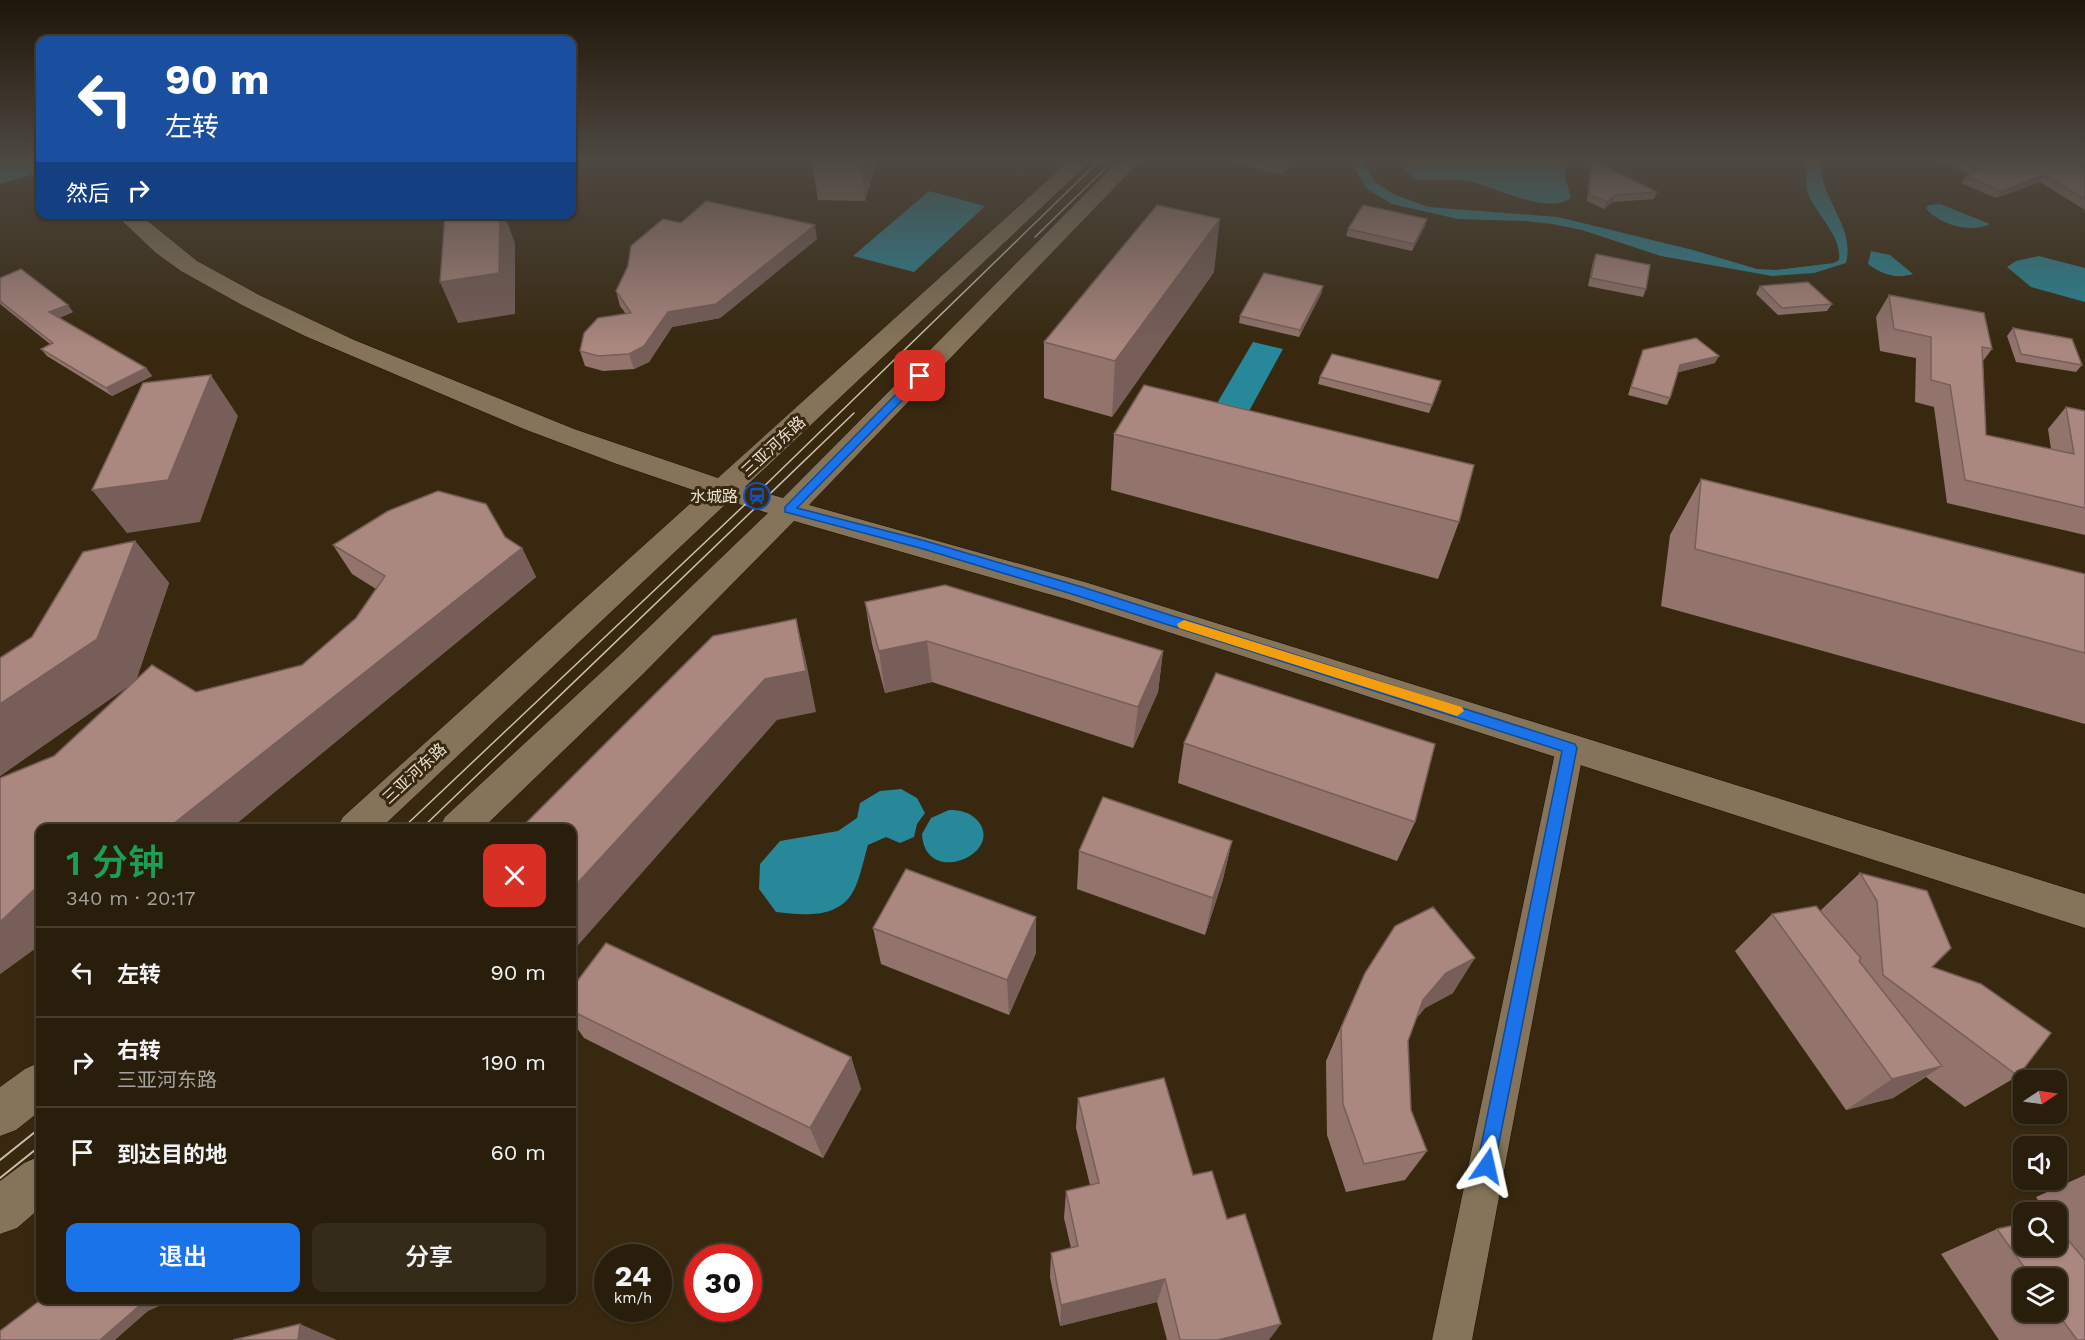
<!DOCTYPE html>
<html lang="zh">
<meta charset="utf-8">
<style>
:root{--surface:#291e0b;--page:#352b19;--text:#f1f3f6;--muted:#a5a29d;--line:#453c2c;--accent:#1a73e8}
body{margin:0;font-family:"Work Sans","Noto Sans SC",sans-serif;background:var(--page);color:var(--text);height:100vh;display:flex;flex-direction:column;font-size:22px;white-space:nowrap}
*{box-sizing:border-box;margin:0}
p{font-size:20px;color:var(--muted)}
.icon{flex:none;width:33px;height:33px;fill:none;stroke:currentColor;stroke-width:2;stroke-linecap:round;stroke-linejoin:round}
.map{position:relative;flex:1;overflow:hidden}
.panel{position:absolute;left:36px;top:824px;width:540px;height:480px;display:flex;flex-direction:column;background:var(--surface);border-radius:12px;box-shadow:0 2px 4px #0004,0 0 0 2px var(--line)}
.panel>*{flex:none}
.top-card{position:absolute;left:36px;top:36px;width:540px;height:183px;border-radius:12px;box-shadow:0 2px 4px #0004,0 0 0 2px var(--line);background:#1a4fa0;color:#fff;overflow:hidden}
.needle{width:39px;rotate:77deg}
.tools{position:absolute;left:2013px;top:1070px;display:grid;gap:12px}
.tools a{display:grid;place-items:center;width:54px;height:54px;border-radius:12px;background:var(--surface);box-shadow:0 2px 4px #0004,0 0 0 2px var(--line);font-size:30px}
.speed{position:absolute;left:594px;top:1244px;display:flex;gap:12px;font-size:30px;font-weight:700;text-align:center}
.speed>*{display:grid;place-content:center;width:78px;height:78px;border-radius:50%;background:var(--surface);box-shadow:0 2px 4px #0004,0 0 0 2px var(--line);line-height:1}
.speed small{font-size:15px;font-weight:400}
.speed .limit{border:9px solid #d22;background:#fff;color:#111}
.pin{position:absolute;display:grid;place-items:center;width:51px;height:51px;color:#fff;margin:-26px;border-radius:12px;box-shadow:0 3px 9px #0006}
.me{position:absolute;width:66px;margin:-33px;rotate:11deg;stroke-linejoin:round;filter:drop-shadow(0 0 4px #0008)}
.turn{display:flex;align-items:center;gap:21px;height:126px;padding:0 30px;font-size:27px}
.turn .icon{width:78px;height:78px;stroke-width:2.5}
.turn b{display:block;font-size:42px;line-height:51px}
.then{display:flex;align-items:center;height:57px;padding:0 30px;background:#0003;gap:12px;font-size:22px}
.round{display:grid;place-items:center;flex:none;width:63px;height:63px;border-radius:12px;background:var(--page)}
.overview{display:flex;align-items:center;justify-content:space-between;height:102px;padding:0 30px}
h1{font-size:36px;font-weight:600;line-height:45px;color:#1e9e55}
.cta{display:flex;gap:12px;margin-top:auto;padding:12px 30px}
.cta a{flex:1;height:69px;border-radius:12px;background:var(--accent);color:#fff;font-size:24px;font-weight:600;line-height:69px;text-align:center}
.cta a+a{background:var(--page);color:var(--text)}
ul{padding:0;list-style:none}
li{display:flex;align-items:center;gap:18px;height:90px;padding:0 30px;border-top:2px solid var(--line)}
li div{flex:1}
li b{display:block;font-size:22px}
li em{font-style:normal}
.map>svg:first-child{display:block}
.water{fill:#27889a}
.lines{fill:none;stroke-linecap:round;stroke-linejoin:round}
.street-casing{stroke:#1e1000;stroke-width:1}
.secondary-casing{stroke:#1e1000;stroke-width:1}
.street{fill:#857459;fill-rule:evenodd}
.secondary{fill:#857459;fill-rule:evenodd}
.tram-far1{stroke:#cbc0b0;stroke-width:1.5}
.tram{stroke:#cbc0b0;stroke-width:2}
.wall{fill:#92746d;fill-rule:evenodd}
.shaded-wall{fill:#775e59}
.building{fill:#aa877f;stroke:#775e59;stroke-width:1.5}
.route{fill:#1a73e8;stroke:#114b97;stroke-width:1.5}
.slow{fill:#f59e0b}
.labels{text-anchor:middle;stroke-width:6;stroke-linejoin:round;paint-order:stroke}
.street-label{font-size:16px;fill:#eae0d2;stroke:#37280f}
.poi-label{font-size:16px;fill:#eae0d2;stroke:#37280f;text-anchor:end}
</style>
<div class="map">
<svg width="2085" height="1340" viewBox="0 0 2085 1340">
<rect width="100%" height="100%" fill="#37280f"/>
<!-- water -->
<path class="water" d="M0,159H40V172L0,184Z
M1352,159H1362L1375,182L1395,195L1429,207L1558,217L1693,250L1757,269L1776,270L1834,263L1839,260C1842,237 1818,216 1809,196C1803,181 1809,172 1805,159H1821C1817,197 1856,225 1846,263L1814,273L1772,276L1661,256L1582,230L1552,224L1525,221L1458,219L1392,204L1367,189L1351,162Z
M1398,159H1556L1565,167V177L1571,198C1545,216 1496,186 1467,181C1450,178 1432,181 1415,180L1401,166Z
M929,191L985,206L914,272L853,256Z
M1940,204L1990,224C1971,234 1938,224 1926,208L1929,205Z
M1871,251L1890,255L1913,274C1896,279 1883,275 1868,264Z
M2039,256L2085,268V302L2031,287L2007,267L2016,261Z
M1253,342L1283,349L1248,413L1216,405Z
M901,789L917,798L925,813L917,824L914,837L900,843L886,837L868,845C864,858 859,884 851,895C835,919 801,915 776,912L759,889L760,864L780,841L838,831L857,818L860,803L880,791Z
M949,810C960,810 970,812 978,821C1005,854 925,888 922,834L931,818Z"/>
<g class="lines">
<defs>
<path id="street" d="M1570,737L1580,740L1584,748L1472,1340H1432L1556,748L1560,740Z"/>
<path id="secondary" d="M1071,159H1093L745,487L783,498L1120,159H1142L809,505L1088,583L2085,894V928L1066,599L794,521L643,674L483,828H439L445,817L619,656L768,513L729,501L381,828H337L343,817L702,493L617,464L524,429L305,336L242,305L181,271L156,253L115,214H139L197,261L259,295L354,340L574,429L718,478Z
M40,1062V1111L16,1130L0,1136V1087L25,1069Z
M40,1156V1208L17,1228L0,1234V1181L24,1163Z"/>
</defs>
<!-- street casing -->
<use href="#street" class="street-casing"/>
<!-- secondary casing -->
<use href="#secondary" class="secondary-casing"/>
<!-- street -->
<use href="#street" class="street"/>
<!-- secondary -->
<use href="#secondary" class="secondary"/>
<!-- tram-far1 -->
<path class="tram-far1" d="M1035,237L1115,159
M403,828L754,496L1101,159
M422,828L854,413"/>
<!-- tram -->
<path class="tram" d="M0,1160L40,1128
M0,1178L40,1146"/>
</g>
<!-- wall -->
<path class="wall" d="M877,159L865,201L818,200L812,162Z
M1233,159H1293L1282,174L1233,163Z
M1932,159H2067L2085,170V210L2040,182L1996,198L1961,183L1966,176L1970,174Z
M1592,160L1657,192L1654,199L1613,202L1604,209L1587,201L1590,167Z
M336,214H362L348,221Z
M1427,219L1425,226L1412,251L1346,236L1348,229Z
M681,223L817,239L720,318L672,327L649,362L634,369L603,371L585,366L580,351L626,314L620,306L616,291Z
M1596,254L1646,289L1643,297L1588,286L1593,262Z
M1214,272L1112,417L1044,398V342Z
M0,278L73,312L59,318L146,368L152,376L112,396L47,356L41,349L50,344L0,304Z
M1323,286L1321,294L1299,337L1239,323L1240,316Z
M1760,286L1832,304L1827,311L1778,315L1756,294Z
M1889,295L1992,349L1983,361L1986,435L2051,449L2048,429L2066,407L2085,411V535L1947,503L1934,407L1915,402L1916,358L1880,351L1876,317Z
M2013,328L2082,365L2076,372L2016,362L2007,336Z
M1643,350L1715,363L1678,372L1670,398L1667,405L1628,395L1640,358Z
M1320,377L1439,389L1429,413L1318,384Z
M1114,434L1459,522L1438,579L1111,490Z
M1701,479L2085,574V724L1661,606L1670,535Z
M438,491L486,504L505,537L522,548L536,577L231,828H40V945L0,974V778L54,756L133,683L0,776V658L32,637L83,552L135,541L169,583L136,680L152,665L196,692L302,665L356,618L376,589L352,574L333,545L388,511Z
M865,602L1163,651L1158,692L1133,748L932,682L885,693L872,644Z
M1184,743L1415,822L1397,861L1178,783Z
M1232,841L1223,879L1205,935L1077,889L1079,851Z
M1860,873L1932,967L2018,1076L1965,1107L1926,1077L1893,1098L1846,1110L1735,951L1772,914L1822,913L1821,910Z
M873,928L1036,953L1009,1015L881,964Z
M1365,973L1453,993L1425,1008L1416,1019L1408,1041L1411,1110L1427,1151L1405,1180L1346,1192L1327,1135L1326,1061L1349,1008Z
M572,988L851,1057L861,1089L823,1158L584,1038L572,1021Z
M1078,1098L1193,1175L1227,1219L1269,1340H1167L1157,1302L1060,1326L1050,1277L1051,1253L1071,1248L1064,1218L1066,1191L1090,1185L1076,1128Z
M2085,1175V1340H1999L1941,1254L1997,1229L2056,1245V1212H2045L2036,1197ZM2024,1278H2056V1311H2024Z"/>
<!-- shaded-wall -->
<path class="shaded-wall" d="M861,159H877L865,201L861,162Z
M1289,159H1293L1282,174L1283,167Z
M2045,175L2040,182L1996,198L2001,191Z
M1616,195L1613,202L1604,209L1606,202Z
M345,214H362L348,221Z
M500,214H504L515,243V314L458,323L440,282Z
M1220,219L1214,272L1112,417L1115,361Z
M1427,219L1425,226L1412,251L1414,244Z
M815,225L817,239L720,318L672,327L649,362L634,369L629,354L668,312Z
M1323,286L1321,294L1299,337L1300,330Z
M68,305L73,312L55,320L49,312Z
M1719,356L1715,363L1676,373L1680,365Z
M146,368L152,376L112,396L106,388Z
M211,375L238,416L200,522L127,533L92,490Z
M135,541L169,583L136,681L0,776V704Z
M522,548L536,577L231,828H168Z
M796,619L806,661L816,712L777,720L572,952V889Z
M927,641L932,682L885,693L879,651Z
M1163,651L1158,692L1133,748L1138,707Z
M1232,841L1223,879L1205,935L1213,898Z
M40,884V945L0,974V922Z
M1036,917V953L1009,1015L1007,980Z
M1475,958L1453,993L1425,1008L1403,1034L1423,1000L1446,973Z
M851,1057L861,1089L823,1158L810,1128Z
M1942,1066L1893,1098L1846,1110L1892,1079Z
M1165,1279L1157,1302L1060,1326L1061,1305Z
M157,1299H176L148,1311L115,1340H100L138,1307Z
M300,1324L337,1340H298Z
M1281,1324L1269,1340H1218Z"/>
<!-- building -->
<path class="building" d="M813,159H861V162H812Z
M1248,159H1289L1283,167Z
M1955,159H2067L2085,170V199L2045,175L2001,191L1966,176L1982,170Z
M1592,160L1657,192L1616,195L1606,202L1589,194Z
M706,201L815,225L716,304L668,312L644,346L629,354L598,356L580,351L584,333L598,318L631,313L616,291L628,266L631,246L663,219L681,223Z
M1157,205L1220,219L1115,361L1044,342Z
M1363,205L1427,219L1414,244L1348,229Z
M445,214H500L499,273L440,282Z
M1596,254L1650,265L1646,289L1591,278Z
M21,269L68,305L49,312L146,368L106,388L41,349L53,343L0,301V278Z
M1264,273L1323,286L1300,330L1240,316Z
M1808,282L1832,304L1782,308L1760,286Z
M1889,295L1984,313L1992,349L1982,347L1986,435L2074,454L2066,407L2085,411V508L1965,480L1950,385L1931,380V337L1894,329Z
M2013,328L2072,339L2082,365L2021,354Z
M1696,338L1719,356L1680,365L1670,398L1631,387L1643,350Z
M1332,354L1441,381L1432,405L1320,377Z
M211,375L168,480L92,490L143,383Z
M1144,385L1474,465L1459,522L1114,434Z
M1701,479L2085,574V653L1695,549Z
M438,491L486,504L505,537L522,548L168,828H40V884L0,922V778L54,756L152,665L196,692L302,665L356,618L385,576L333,545L388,511Z
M135,541L97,639L0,704V658L32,637L83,552Z
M945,585L1163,651L1138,707L927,641L879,651L865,602Z
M796,619L806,671L765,679L572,889V828H521L713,636Z
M1216,673L1435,744L1415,822L1184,743Z
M1103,797L1232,841L1213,898L1079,851Z
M906,869L1036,917L1007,980L873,928Z
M1860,873L1927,891L1951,948L1932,967L1981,984L2051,1033L2018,1076L1883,975L1877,901Z
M1816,906L1861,958L1859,961L1942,1066L1892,1079L1772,914Z
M1433,907L1475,958L1446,973L1423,1000L1408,1041L1411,1110L1427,1151L1364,1164L1343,1104L1341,1028L1365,973L1395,926Z
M606,943L851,1057L810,1128L572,1011V988Z
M1164,1078L1193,1175L1212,1171L1227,1219L1245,1214L1281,1324L1218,1340H1180L1165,1279L1061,1305L1051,1253L1078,1246L1066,1191L1099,1183L1078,1098Z
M2024,1223V1245H2056V1226L2085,1260V1340H2077L2056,1311V1278H2032L1997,1229Z
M42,1299H157L138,1307L100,1340H0V1331Z
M300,1324L298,1340H233Z"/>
<!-- sky -->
<linearGradient id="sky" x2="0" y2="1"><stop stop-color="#1e1608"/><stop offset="0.46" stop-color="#4d4842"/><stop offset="1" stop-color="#4d4842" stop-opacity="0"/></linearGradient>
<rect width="2085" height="347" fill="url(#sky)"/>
<!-- route -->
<path class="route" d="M920,373L924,374V378L797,508L922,540L1082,587L1575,744L1577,748L1493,1173L1487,1176L1480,1173L1477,1166L1562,751L1072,594L920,548L785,512V507L916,374Z"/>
<!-- slow -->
<path class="slow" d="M1184,620L1462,707L1464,711L1457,716L1179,628L1177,624Z"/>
<!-- icons -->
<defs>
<symbol id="station-ring" viewBox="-11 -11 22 22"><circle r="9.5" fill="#37280f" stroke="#1a4fb4" stroke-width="1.5"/><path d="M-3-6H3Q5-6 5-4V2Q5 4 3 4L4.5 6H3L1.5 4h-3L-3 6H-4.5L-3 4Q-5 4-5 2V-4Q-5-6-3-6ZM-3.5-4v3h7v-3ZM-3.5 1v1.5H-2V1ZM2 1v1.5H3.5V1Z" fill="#1a4fb4"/></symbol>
</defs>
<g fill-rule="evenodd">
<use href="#station-ring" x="742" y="481" width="30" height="30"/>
</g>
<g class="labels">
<!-- street labels -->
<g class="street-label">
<text transform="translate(773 446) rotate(-43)" y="6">三亚河东路</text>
<text transform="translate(414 773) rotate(-43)" y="6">三亚河东路</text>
</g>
<!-- poi labels -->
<g class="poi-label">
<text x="738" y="502">水城路</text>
</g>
</g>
</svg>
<div class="tools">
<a><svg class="needle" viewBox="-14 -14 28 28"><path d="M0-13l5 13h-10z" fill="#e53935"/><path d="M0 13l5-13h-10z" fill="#a5a29d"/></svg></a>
<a><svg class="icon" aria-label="sound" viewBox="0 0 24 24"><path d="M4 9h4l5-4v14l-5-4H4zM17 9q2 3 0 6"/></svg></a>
<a><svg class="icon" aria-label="search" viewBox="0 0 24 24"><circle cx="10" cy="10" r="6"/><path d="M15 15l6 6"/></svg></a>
<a><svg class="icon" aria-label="layers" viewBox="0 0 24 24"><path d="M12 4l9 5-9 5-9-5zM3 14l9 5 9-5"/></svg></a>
</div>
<div class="speed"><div>24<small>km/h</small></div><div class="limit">30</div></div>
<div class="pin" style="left:920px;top:376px;background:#d93025"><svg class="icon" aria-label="arrive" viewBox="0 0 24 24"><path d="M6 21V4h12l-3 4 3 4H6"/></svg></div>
<svg class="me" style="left:1487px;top:1166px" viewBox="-20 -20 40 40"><path d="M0-17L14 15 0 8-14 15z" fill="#1a73e8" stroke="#fff" stroke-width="4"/></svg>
<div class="top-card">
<div class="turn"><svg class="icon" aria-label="left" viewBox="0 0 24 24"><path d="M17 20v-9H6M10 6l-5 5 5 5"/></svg><div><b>90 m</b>左转</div></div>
<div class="then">然后<svg class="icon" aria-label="right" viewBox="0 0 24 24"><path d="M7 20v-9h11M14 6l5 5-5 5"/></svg></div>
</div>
<section class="panel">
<div class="overview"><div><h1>1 分钟</h1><p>340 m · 20:17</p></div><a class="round" style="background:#d93025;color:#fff"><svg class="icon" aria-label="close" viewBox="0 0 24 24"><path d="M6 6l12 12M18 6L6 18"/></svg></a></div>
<ul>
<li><svg class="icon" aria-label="left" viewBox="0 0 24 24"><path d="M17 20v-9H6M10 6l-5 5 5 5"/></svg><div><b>左转</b></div><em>90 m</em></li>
<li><svg class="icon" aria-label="right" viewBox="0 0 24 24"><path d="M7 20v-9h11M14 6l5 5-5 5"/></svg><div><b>右转</b><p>三亚河东路</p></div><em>190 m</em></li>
<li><svg class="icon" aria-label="arrive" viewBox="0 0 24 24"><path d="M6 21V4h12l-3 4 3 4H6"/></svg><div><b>到达目的地</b></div><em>60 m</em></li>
</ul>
<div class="cta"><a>退出</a><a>分享</a></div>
</section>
</div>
